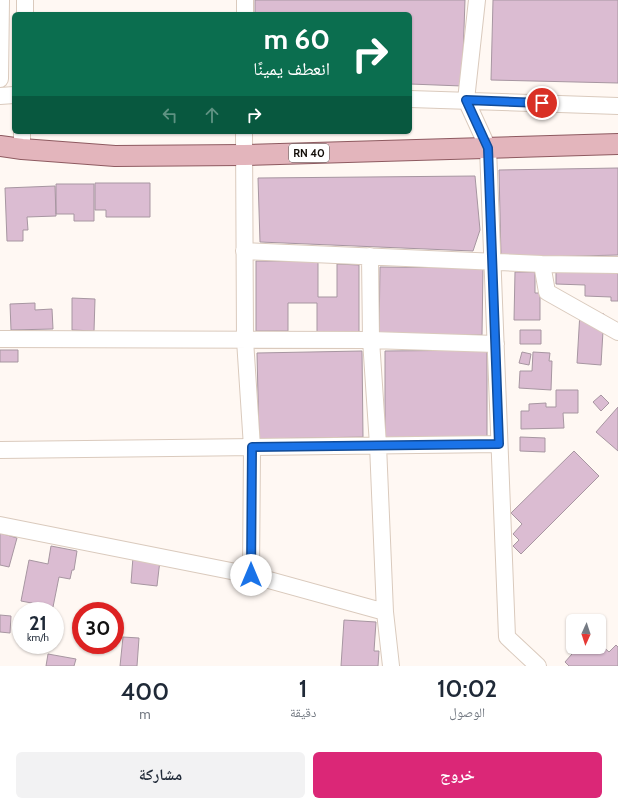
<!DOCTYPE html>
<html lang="ar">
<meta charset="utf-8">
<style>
:root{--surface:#fff;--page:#f2f2f3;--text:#1f2937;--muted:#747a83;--accent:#db2777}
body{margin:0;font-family:Cabin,"Noto Naskh Arabic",sans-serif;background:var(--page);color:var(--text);direction:rtl;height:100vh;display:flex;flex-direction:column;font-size:15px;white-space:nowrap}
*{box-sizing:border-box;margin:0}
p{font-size:13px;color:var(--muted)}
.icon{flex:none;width:22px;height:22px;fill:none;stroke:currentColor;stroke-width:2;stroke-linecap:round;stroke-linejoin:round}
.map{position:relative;height:666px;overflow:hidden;direction:ltr}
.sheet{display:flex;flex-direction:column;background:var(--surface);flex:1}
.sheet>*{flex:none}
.top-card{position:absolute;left:12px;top:12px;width:400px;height:122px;border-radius:6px;box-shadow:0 1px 3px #0004;direction:rtl;background:#0b6e4f;color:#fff;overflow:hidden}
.needle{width:26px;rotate:183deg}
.fabs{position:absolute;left:566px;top:614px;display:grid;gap:8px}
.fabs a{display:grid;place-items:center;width:40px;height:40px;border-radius:6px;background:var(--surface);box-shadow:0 1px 3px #0004;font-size:20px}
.speed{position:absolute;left:12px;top:602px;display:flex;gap:8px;font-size:20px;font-weight:700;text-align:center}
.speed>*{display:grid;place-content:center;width:52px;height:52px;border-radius:50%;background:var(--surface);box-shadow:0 1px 3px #0004;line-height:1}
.speed small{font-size:10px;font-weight:400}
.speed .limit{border:6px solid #d22;background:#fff;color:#111}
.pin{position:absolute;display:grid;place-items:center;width:34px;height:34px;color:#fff;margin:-17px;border:2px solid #fff;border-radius:50%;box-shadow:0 1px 4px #0007}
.me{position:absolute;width:44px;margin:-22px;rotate:0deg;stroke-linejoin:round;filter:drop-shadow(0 0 3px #0008)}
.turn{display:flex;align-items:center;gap:14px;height:84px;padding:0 16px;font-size:18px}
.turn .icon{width:52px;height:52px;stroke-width:2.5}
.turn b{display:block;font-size:28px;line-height:34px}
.lanes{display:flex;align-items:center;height:38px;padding:0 16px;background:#0003;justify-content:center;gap:20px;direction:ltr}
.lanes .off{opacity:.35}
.eta{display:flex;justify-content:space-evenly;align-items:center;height:68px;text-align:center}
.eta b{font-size:24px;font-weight:600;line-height:28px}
.button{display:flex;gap:8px;margin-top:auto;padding:8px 16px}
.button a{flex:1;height:46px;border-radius:6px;background:var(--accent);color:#fff;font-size:16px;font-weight:600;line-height:46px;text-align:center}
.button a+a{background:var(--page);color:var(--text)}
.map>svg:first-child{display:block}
.building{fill:#dbbcd2;stroke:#a796a1}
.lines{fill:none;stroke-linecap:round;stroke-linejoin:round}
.minor-casing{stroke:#dacabd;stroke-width:18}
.major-casing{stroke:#8e5a60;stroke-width:22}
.minor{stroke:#fff;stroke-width:16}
.major{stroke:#e3b5bc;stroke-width:20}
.route-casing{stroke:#114b97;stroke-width:10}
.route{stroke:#1a73e8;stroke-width:7}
.labels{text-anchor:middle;stroke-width:3;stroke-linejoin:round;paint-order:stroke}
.shield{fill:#fff;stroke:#595652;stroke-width:1}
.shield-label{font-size:11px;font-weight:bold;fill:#120d08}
</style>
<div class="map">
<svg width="618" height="666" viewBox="0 0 618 666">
<rect width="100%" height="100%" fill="#fff8f3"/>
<!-- building -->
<path class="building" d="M255,0H465L462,86L410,84V14H255Z
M493,0H618V83L491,80Z
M618,168V255L501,258L499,170Z
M475,176L480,230L473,251L260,242L258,178Z
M95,183H150V217H106V210H95Z
M56,184H94V221H74V214H56Z
M55,186L56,216L27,217L28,230H23V241H7L5,188Z
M256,261H318V297H337V264L359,265V332H317V303H288V331H256Z
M380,267L483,268L482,335L379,334Z
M556,270L618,271V301H611V297L585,296V285L556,284Z
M515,272H535V293H540V320H514Z
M72,298L95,299L94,331L72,330Z
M35,303V310L52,309L53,329L11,330L10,304Z
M580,312L604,314L601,365L577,363Z
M520,330H541V344H520Z
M0,350H18V362H0Z
M487,350V439H385V351Z
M362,351L363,437L259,439L257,353Z
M522,352L531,354L529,365L519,363Z
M533,352L550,353L549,361H552L551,390L519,388L520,371H532Z
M556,390H578V413H563L564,428L521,429V411H529V404L546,403V407H556Z
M601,395L609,403L601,411L593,402Z
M618,407V451L596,432Z
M520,437L545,438V452L520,451Z
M574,451L599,476L521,554L513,546L519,540L513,534L522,524L511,513Z
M0,533L17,538L9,567L0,565Z
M51,546L77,551L74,570H72L70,579L59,577L53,607L21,601L29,560L48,564Z
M133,557L160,560L157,586L131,583Z
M0,615L11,616L10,633L0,632Z
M344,620L376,622L374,651H379L378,666H341Z
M123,637L139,638L137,666H120Z
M599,643L609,652L616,645L618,647V666H569L565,662L578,647H599Z
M48,654L76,659L74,666H46Z"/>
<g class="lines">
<defs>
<path id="minor" d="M477,0L466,100L488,148L507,637L538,666
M25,14V0
M245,14V0
M0,79L1,0
M0,96L14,95
M410,99L618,106
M244,132L245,340L252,447L251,575
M22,149V132
M244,251L542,264L618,265
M370,256L371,340L378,445L385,612L391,666
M542,264L547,292L618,332
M0,339L371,340L496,344
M0,450L499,444
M0,525L251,575L385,612"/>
<path id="major" d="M0,146L22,149L115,156L244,155L618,144"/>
</defs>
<!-- minor casing -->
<use href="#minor" class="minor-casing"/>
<!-- major casing -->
<use href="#major" class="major-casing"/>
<!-- minor -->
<use href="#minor" class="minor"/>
<!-- major -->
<use href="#major" class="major"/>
</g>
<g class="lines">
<defs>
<path id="route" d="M251,575L252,447L499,444L488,148L466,100L542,103"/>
</defs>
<!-- route casing -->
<use href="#route" class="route-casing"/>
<!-- route -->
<use href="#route" class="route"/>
</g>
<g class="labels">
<!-- shield labels -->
<rect class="shield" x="289" y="144" width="40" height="18" rx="3"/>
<g class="shield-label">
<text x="309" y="157">RN 40</text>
</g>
</g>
</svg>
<div class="fabs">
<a><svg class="needle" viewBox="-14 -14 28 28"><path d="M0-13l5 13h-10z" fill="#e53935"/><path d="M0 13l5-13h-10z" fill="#747a83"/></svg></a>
</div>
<div class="speed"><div>21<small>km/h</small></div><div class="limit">30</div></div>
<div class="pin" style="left:542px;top:103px;background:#d93025"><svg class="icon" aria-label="arrive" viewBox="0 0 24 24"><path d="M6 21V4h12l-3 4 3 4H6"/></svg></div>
<svg class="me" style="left:251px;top:575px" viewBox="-20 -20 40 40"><circle r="19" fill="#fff"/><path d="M0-13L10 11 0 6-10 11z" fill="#1a73e8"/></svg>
<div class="top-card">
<div class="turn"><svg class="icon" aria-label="right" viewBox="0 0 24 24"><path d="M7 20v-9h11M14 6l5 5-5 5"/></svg><div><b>60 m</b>انعطف يمينًا</div></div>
<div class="lanes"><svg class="icon off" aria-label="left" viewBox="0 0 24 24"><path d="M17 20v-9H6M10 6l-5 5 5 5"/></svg><svg class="icon off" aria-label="ahead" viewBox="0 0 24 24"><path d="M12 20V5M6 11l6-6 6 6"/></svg><svg class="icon" aria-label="right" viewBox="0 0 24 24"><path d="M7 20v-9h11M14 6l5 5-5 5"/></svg></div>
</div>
</div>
<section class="sheet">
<div class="eta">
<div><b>10:02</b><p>الوصول</p></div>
<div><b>1</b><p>دقيقة</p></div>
<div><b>400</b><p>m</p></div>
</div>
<div class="button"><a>خروج</a><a>مشاركة</a></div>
</section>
